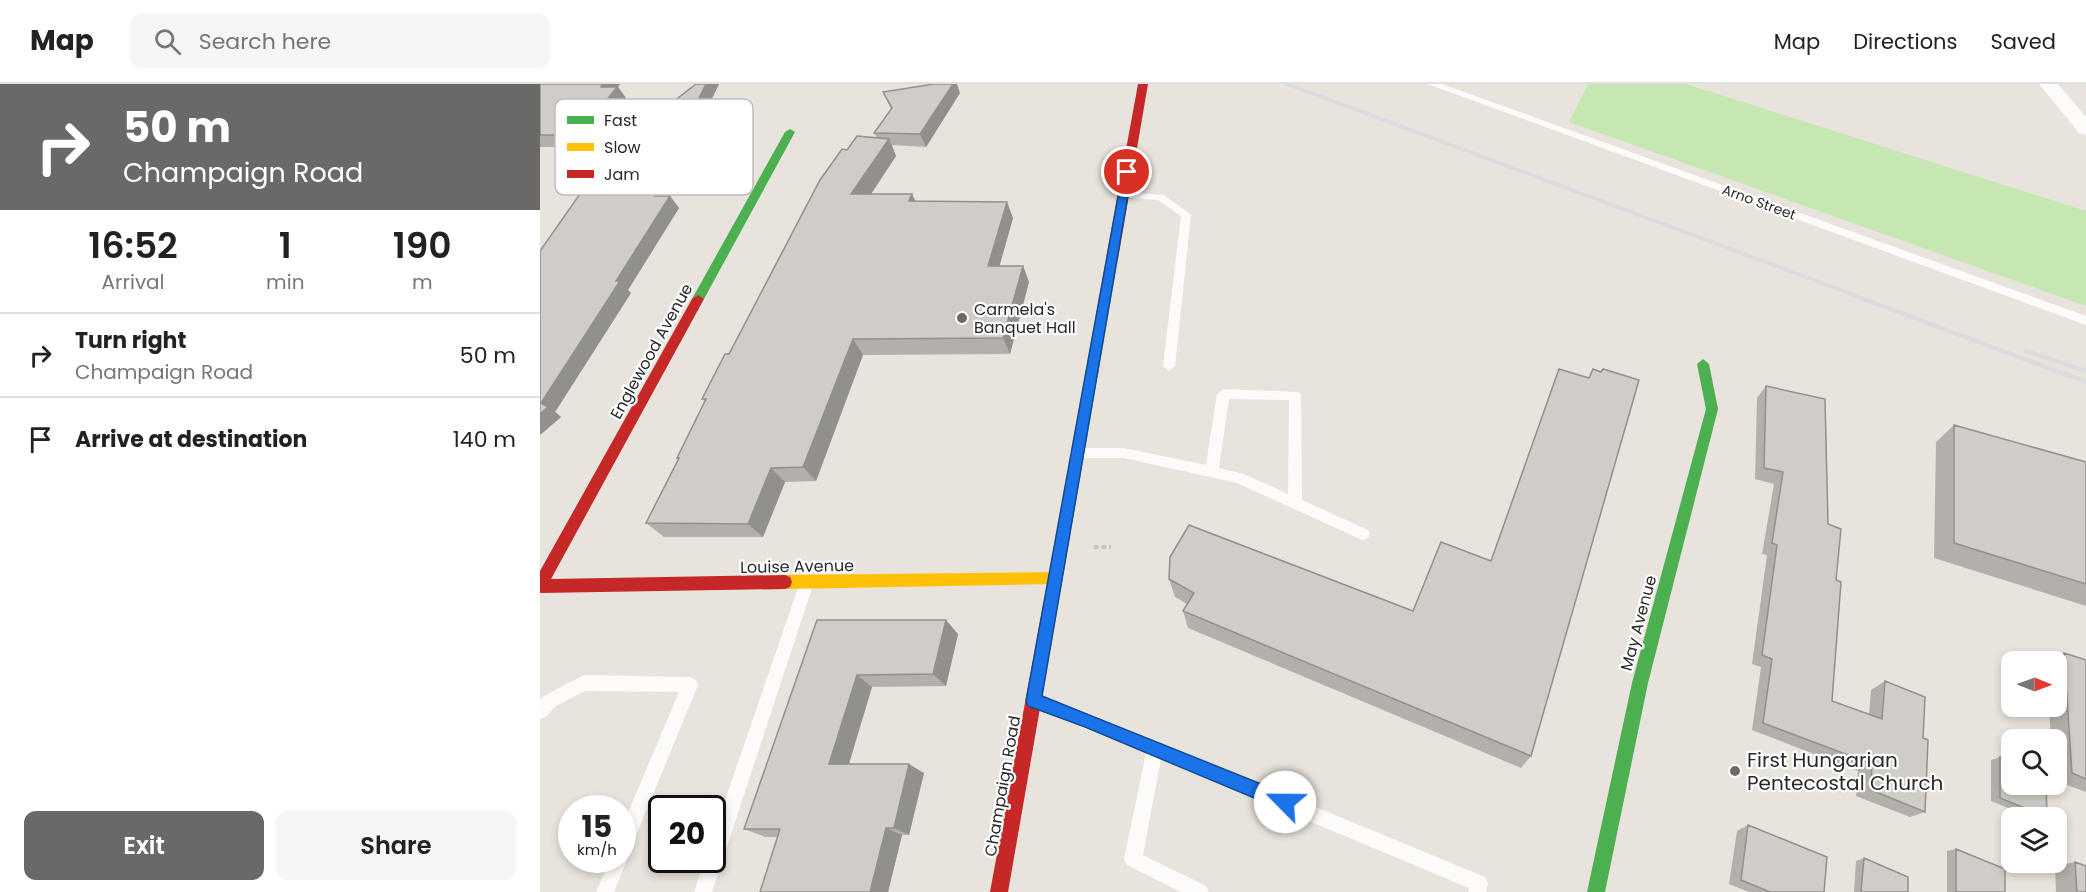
<!DOCTYPE html>
<style>
:root{--surface:#fff;--page:#f6f6f6;--text:#222;--muted:#767676;--line:#e0e0e0;--accent:#6b6967}
body{margin:0;font-family:Poppins,sans-serif;background:var(--page);color:var(--text);height:100vh;display:flex;flex-direction:column;font-size:22px;white-space:nowrap}
*{box-sizing:border-box;margin:0}
p{font-size:20px;color:var(--muted)}
.icon{flex:none;width:33px;height:33px;fill:none;stroke:currentColor;stroke-width:2;stroke-linecap:round;stroke-linejoin:round}
.map{position:relative;flex:1;overflow:hidden}
.panel{display:flex;flex-direction:column;background:var(--surface);width:540px}
.panel>*{flex:none}
.guide{background:#6b6967;color:#fff;overflow:hidden}
.needle{width:39px;rotate:91deg}
.buttons{position:absolute;left:1461px;top:567px;display:grid;gap:12px}
.buttons a{display:grid;place-items:center;width:66px;height:66px;border-radius:12px;background:var(--surface);box-shadow:0 3px 9px #0003;font-size:30px}
.speed{position:absolute;left:18px;top:711px;display:flex;gap:12px;font-size:30px;font-weight:700;text-align:center}
.speed>*{display:grid;place-content:center;width:78px;height:78px;border-radius:50%;background:var(--surface);box-shadow:0 3px 9px #0003;line-height:1}
.speed small{font-size:15px;font-weight:400}
.speed .limit{border:3px solid #111;border-radius:9px;background:#fff;color:#111}
.pin{position:absolute;display:grid;place-items:center;width:51px;height:51px;color:#fff;margin:-26px;border:3px solid #fff;border-radius:50%;box-shadow:0 2px 6px #0007}
.me{position:absolute;width:66px;margin:-33px;rotate:293deg;stroke-linejoin:round;filter:drop-shadow(0 0 4px #0008)}
.turn{display:flex;align-items:center;gap:21px;height:126px;padding:0 24px;font-size:27px}
.turn .icon{width:78px;height:78px;stroke-width:2.5}
.turn b{display:block;font-size:42px;line-height:51px}
.eta{display:flex;justify-content:space-evenly;align-items:center;height:102px;text-align:center}
.eta b{font-size:36px;font-weight:600;line-height:42px}
.cta{display:flex;gap:12px;margin-top:auto;padding:12px 24px}
.cta a{flex:1;height:69px;border-radius:12px;background:var(--accent);color:#fff;font-size:24px;font-weight:600;line-height:69px;text-align:center}
.cta a+a{background:var(--page);color:var(--text)}
ul{padding:0;list-style:none}
li{display:flex;align-items:center;gap:18px;height:84px;padding:0 24px;border-top:2px solid var(--line)}
li div{flex:1}
li b{display:block;font-size:22px}
li em{font-style:normal}
header{display:flex;align-items:center;gap:36px;box-sizing:border-box;height:84px;padding:0 30px;background:var(--surface);border-bottom:2px solid var(--line)}
header strong{font-size:28px}
nav{display:flex;gap:33px;margin-inline-start:auto;font-size:21px}
.search{width:420px;height:54px;background:var(--page);display:flex;align-items:center;gap:15px;box-sizing:border-box;padding:0 21px;border-radius:12px;color:var(--muted);font-size:22px}
main{display:flex;flex:1;min-height:0}
.map>svg:first-child{display:block}
.green{fill:#c6e6b2}
.lines{fill:none;stroke-linecap:round;stroke-linejoin:round}
.path{stroke:#c4c3c3;stroke-width:4;stroke-dasharray:4.5 3;stroke-linecap:butt}
.lane{fill:#fcfbfa;fill-rule:evenodd}
.street{fill:#fcfbfa;fill-rule:evenodd}
.fast{fill:#4caf50;fill-rule:evenodd}
.slow{fill:#ffc107;fill-rule:evenodd}
.jam{fill:#c62828;fill-rule:evenodd}
.rail-far1{stroke:#dcdcde;stroke-width:4}
.rail{stroke:#dcdcde;stroke-width:4.5}
.wall{fill:#b3b0ac}
.shaded-wall{fill:#92908c}
.building{fill:#d0cdc8;stroke:#92908c;stroke-width:1.5}
.route{fill:#1a73e8;stroke:#114b97;stroke-width:1.5}
.poi-dot{fill:#6b6967;stroke:#fff;stroke-width:2}
.labels{text-anchor:middle;stroke-width:4.5;stroke-linejoin:round;paint-order:stroke}
.far-street-label{font-size:14px;fill:#282828;stroke:#fff}
.poi-label{font-size:16px;fill:#282828;stroke:#fff;text-anchor:start}
.street-label{font-size:16px;fill:#282828;stroke:#fff}
.near-poi-label{font-size:20px;fill:#282828;stroke:#fff;text-anchor:start}
.key{fill:#fff;stroke:#bebebe;stroke-width:1.5}
.key-label{font-size:16px;fill:#282828}
</style>
<header>
<strong>Map</strong>
<div class="search"><svg class="icon" aria-label="search" viewBox="0 0 24 24"><circle cx="10" cy="10" r="6"/><path d="M15 15l6 6"/></svg>Search here</div>
<nav><a>Map</a><a>Directions</a><a>Saved</a></nav>
</header>
<main>
<section class="panel">
<div class="guide">
<div class="turn"><svg class="icon" aria-label="right" viewBox="0 0 24 24"><path d="M7 20v-9h11M14 6l5 5-5 5"/></svg><div><b>50 m</b>Champaign Road</div></div>
</div>
<div class="eta">
<div><b>16:52</b><p>Arrival</p></div>
<div><b>1</b><p>min</p></div>
<div><b>190</b><p>m</p></div>
</div>
<ul>
<li><svg class="icon" aria-label="right" viewBox="0 0 24 24"><path d="M7 20v-9h11M14 6l5 5-5 5"/></svg><div><b>Turn right</b><p>Champaign Road</p></div><em>50 m</em></li>
<li><svg class="icon" aria-label="arrive" viewBox="0 0 24 24"><path d="M6 21V4h12l-3 4 3 4H6"/></svg><div><b>Arrive at destination</b></div><em>140 m</em></li>
</ul>
<div class="cta"><a>Exit</a><a>Share</a></div>
</section>
<div class="map">
<svg width="1546" height="808" viewBox="0 0 1546 808">
<rect width="100%" height="100%" fill="#e8e3dc"/>
<!-- green -->
<path class="green" d="M1048,0H1146L1546,127V222L1029,38Z"/>
<g class="lines">
<!-- path -->
<path class="path" d="M554,463H571"/>
<!-- lane -->
<path class="lane" d="M888,0H902L1546,232V241Z
M583,108L624,111L651,131L635,282L629,287L623,282L641,132L618,116L579,113L578,111Z
M683,305L759,308L761,311L762,416L828,446L830,450L828,454L823,456L818,454L697,399L584,374H537L532,373L530,369L532,365L537,364H584L666,381L677,310ZM689,315L749,316L748,410L704,390L679,384Z
M267,491L272,493L274,498L172,808H154L165,776H172V754L260,498L262,493Z
M44,591L150,593L156,596L158,601L88,771L85,772L87,776L74,808H56L70,776H82V743L139,608L45,607L16,622L6,633L0,635V616L4,612Z
M494,609L546,628L945,793L948,799L946,808H928L929,804L621,675L603,771L666,802L669,808H641L587,781L584,775L606,669L488,622L486,617L488,612Z"/>
<!-- street -->
<path class="street" d="M1499,0H1518L1546,33V51L1539,49Z"/>
<!-- fast -->
<path class="fast" d="M250,45L255,48L164,215L158,219L154,218L152,215L245,48Z
M572,171L578,175L531,446L529,450L524,452L519,450L517,446L566,175Z
M1163,275L1169,280L1178,325L1108,599L1065,808H1047L1092,599L1166,325L1157,280Z"/>
<!-- slow -->
<path class="slow" d="M515,488L520,489L522,494L520,499L515,500L245,505L240,503L238,498L240,493L245,491Z"/>
<!-- jam -->
<path class="jam" d="M598,0H608L578,175L572,179L566,175Z
M158,211L164,215L11,495L245,491L250,493L252,498L250,503L245,505L0,509V487L152,215Z
M524,440L529,442L531,446L468,808H450L517,446L519,442Z"/>
<!-- rail-far1 -->
<path class="rail-far1" d="M747,0L1322,214"/>
<!-- rail -->
<path class="rail" d="M1318,213L1546,298
M1486,267L1546,287"/>
</g>
<!-- wall -->
<path class="wall" d="M0,0H80L78,3L86,14L49,63H0Z
M156,0H179L140,80L144,85L130,112L139,124L88,206L91,209L15,328L21,333L0,351L49,98L43,91L116,31Z
M343,8L420,9L386,63L352,61L356,72L331,110L473,134L459,182H483L489,198L470,270L323,271L276,397L245,398L223,453H124L106,439L139,375L137,374L165,318L162,315L307,66L337,54L334,49L351,25Z
M1226,302L1288,440L1296,496L1292,617L1329,631L1331,606L1345,597L1383,654L1385,728L1370,733L1316,712L1318,687L1212,646L1221,583L1212,580L1227,471L1222,470L1234,400L1215,395L1217,314Z
M1011,307L991,672L981,684L648,544L643,527L647,520L635,513L629,495L873,527L951,477Z
M1414,341L1546,378V522L1394,474L1396,358Z
M277,536L418,550L406,602L332,603L309,680L384,689L369,751H362L348,808H220L238,753H225L204,745Z
M1524,569L1546,576V708L1516,697V656H1511L1509,622H1516V578H1507Z
M1460,673L1507,733L1492,734L1451,717V676Z
M1208,741L1284,808H1209L1189,800L1197,747Z
M1416,765L1465,808H1407V767Z
M1324,774L1368,808H1314L1316,777Z
M1535,778L1546,808H1516L1515,782Z"/>
<!-- shaded-wall -->
<path class="shaded-wall" d="M63,0H80L78,3L86,14L49,63L39,51L61,3Z
M166,0H179L140,80L144,85L130,113V112L139,124L88,206L91,209L15,328L21,333L0,351V330L1,319L76,197L115,112L129,74Z
M413,0H417L420,9L386,63L380,50Z
M349,55L356,72L320,127L311,110Z
M372,110L380,126L369,117Z
M467,118L473,134L455,198L448,182Z
M483,182L489,198L470,270L463,254Z
M313,255L323,271L276,397L263,383Z
M231,384L245,398L223,453L208,440Z
M406,536L418,550L406,602L393,590Z
M317,591L332,603L306,689L289,680Z
M369,680L384,689L369,751L354,744Z
M346,744L362,751L348,808H330Z"/>
<!-- building -->
<path class="building" d="M0,0H63L61,3H77L39,51H0Z
M156,0H166L129,74H136L115,112H130L76,197H80L1,319L8,323L0,330V167L54,90L43,91L76,35L116,31Z
M394,0H413L380,50L334,49L352,24L343,8Z
M317,52L349,55L311,110H372L369,117L467,118L448,182H483L463,254L313,255L263,383L231,384L208,440L106,439L139,374H137L166,315H162L185,270H189L280,96L302,65L307,66Z
M1019,285L1049,294L1053,285L1061,288L1063,285L1099,296L991,672L643,527L654,509L629,495L630,473L649,441L873,527L901,458L951,477Z
M1226,302L1285,315L1288,440L1301,445L1296,496L1301,498L1292,617L1342,635L1345,597L1385,613L1383,654L1388,656L1385,728L1331,706L1332,680L1223,639L1232,575L1222,571L1237,461L1232,459L1243,388L1224,384Z
M1414,341L1546,378V500L1414,459Z
M277,536H406L393,590L317,591L289,680H369L354,744H346L330,808H220L240,745H204Z
M1524,569L1546,576V695L1532,689Z
M1460,673L1472,677V700H1506L1507,733L1460,714Z
M1208,741L1287,773L1284,808H1230L1201,796Z
M1416,765L1465,785V808H1416Z
M1324,774L1368,793V808H1321Z
M1535,778L1546,782V808H1537Z"/>
<!-- route -->
<path class="route" d="M583,85L592,88L502,612L751,712L753,718L751,724L745,727L545,643L488,622L486,617Z"/>
<!-- markers -->
<g class="poi-dot">
<circle cx="422" cy="234" r="6"/>
<circle cx="1195" cy="687" r="6"/>
</g>
<g class="labels">
<!-- far-street labels -->
<g class="far-street-label">
<text transform="translate(1219 118) rotate(20)" y="5">Arno Street</text>
</g>
<!-- poi labels -->
<g class="poi-label">
<text x="434" y="231">Carmela's<tspan x="434" dy="18">Banquet Hall</tspan></text>
</g>
<!-- street labels -->
<g class="street-label">
<text transform="translate(111 267) rotate(-61)" y="6">Englewood Avenue</text>
<text transform="translate(257 482) rotate(-1)" y="6">Louise Avenue</text>
<text transform="translate(1098 539) rotate(-75)" y="6">May Avenue</text>
<text transform="translate(462 702) rotate(-80)" y="6">Champaign Road</text>
</g>
<!-- near-poi labels -->
<g class="near-poi-label">
<text x="1207" y="683">First Hungarian<tspan x="1207" dy="23">Pentecostal Church</tspan></text>
</g>
</g>
<!-- legend -->
<rect x="15" y="15" width="198" height="96" rx="9" class="key"/>
<rect x="27" y="32" width="27" height="8" fill="#4caf50"/>
<rect x="27" y="59" width="27" height="8" fill="#ffc107"/>
<rect x="27" y="86" width="27" height="8" fill="#c62828"/>
<g class="key-label">
<text x="64" y="42">Fast</text>
<text x="64" y="69">Slow</text>
<text x="64" y="96">Jam</text>
</g>
</svg>
<div class="buttons">
<a><svg class="needle" viewBox="-14 -14 28 28"><path d="M0-13l5 13h-10z" fill="#e53935"/><path d="M0 13l5-13h-10z" fill="#767676"/></svg></a>
<a><svg class="icon" aria-label="search" viewBox="0 0 24 24"><circle cx="10" cy="10" r="6"/><path d="M15 15l6 6"/></svg></a>
<a><svg class="icon" aria-label="layers" viewBox="0 0 24 24"><path d="M12 4l9 5-9 5-9-5zM3 14l9 5 9-5"/></svg></a>
</div>
<div class="speed"><div>15<small>km/h</small></div><div class="limit">20</div></div>
<div class="pin" style="left:587px;top:88px;background:#d93025"><svg class="icon" aria-label="arrive" viewBox="0 0 24 24"><path d="M6 21V4h12l-3 4 3 4H6"/></svg></div>
<svg class="me" style="left:745px;top:718px" viewBox="-20 -20 40 40"><circle r="19" fill="#fff"/><path d="M0-13L10 11 0 6-10 11z" fill="#1a73e8"/></svg>
</div>
</main>
